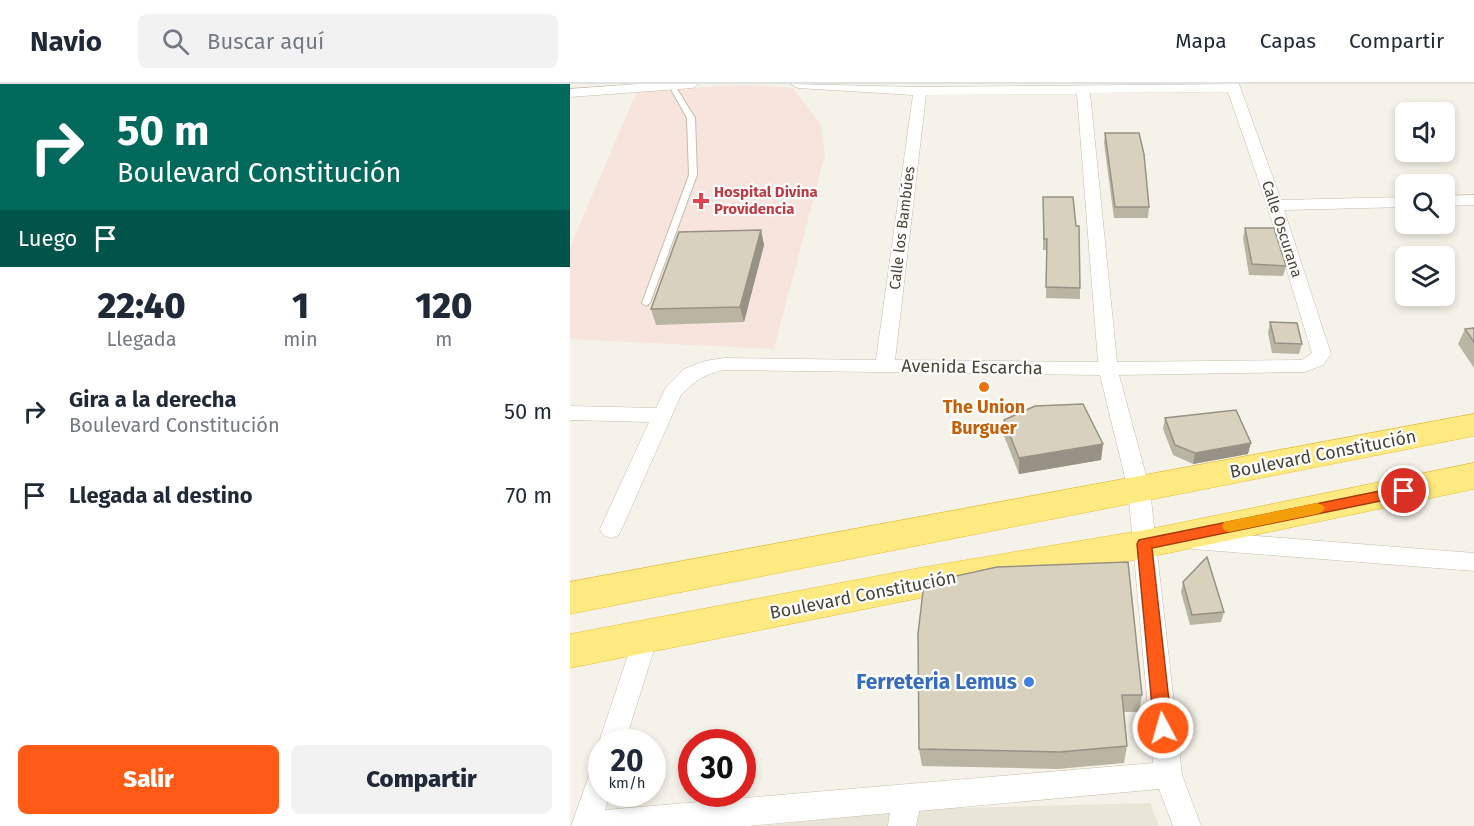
<!DOCTYPE html>
<html lang="es">
<meta charset="utf-8">
<style>
:root{--surface:#fff;--page:#f2f2f3;--text:#1f2937;--muted:#747a83;--line:#e0e1e3;--accent:#ff5b17}
body{margin:0;font-family:"Fira Sans",sans-serif;background:var(--page);color:var(--text);height:100vh;display:flex;flex-direction:column;font-size:22px;white-space:nowrap}
*{box-sizing:border-box;margin:0}
p{font-size:20px;color:var(--muted)}
.icon{flex:none;width:33px;height:33px;fill:none;stroke:currentColor;stroke-width:2;stroke-linecap:round;stroke-linejoin:round}
.map{position:relative;flex:1;overflow:hidden}
.drawer{display:flex;flex-direction:column;background:var(--surface);width:570px}
.drawer>*{flex:none}
.hud{background:#00695c;color:#fff;overflow:hidden}
.buttons{position:absolute;left:825px;top:18px;display:grid;gap:12px}
.buttons a{display:grid;place-items:center;width:60px;height:60px;border-radius:9px;background:var(--surface);box-shadow:0 3px 9px #0003;font-size:30px}
.speed{position:absolute;left:18px;top:645px;display:flex;gap:12px;font-size:30px;font-weight:700;text-align:center}
.speed>*{display:grid;place-content:center;width:78px;height:78px;border-radius:50%;background:var(--surface);box-shadow:0 3px 9px #0003;line-height:1}
.speed small{font-size:15px;font-weight:400}
.speed .limit{border:9px solid #d22;background:#fff;color:#111}
.pin{position:absolute;display:grid;place-items:center;width:51px;height:51px;color:#fff;margin:-26px;border:3px solid #fff;border-radius:50%;box-shadow:0 2px 6px #0007}
.me{position:absolute;width:66px;margin:-33px;rotate:354deg;stroke-linejoin:round;filter:drop-shadow(0 0 4px #0008)}
.turn{display:flex;align-items:center;gap:21px;height:126px;padding:0 18px;font-size:27px}
.turn .icon{width:78px;height:78px;stroke-width:2.5}
.turn b{display:block;font-size:42px;line-height:51px}
.then{display:flex;align-items:center;height:57px;padding:0 18px;background:#0003;gap:12px;font-size:22px}
.eta{display:flex;justify-content:space-evenly;align-items:center;height:102px;text-align:center}
.eta b{font-size:36px;font-weight:800;line-height:42px}
.primary-button{display:flex;gap:12px;margin-top:auto;padding:12px 18px}
.primary-button a{flex:1;height:69px;border-radius:9px;background:var(--accent);color:#fff;font-size:24px;font-weight:800;line-height:69px;text-align:center}
.primary-button a+a{background:var(--page);color:var(--text)}
ul{padding:0;list-style:none}
li{display:flex;align-items:center;gap:18px;height:84px;padding:0 18px}
li div{flex:1}
li b{display:block;font-size:22px}
li em{font-style:normal}
header{display:flex;align-items:center;gap:36px;box-sizing:border-box;height:84px;padding:0 30px;background:var(--surface);border-bottom:2px solid var(--line)}
header strong{font-size:28px}
nav{display:flex;gap:33px;margin-inline-start:auto;font-size:21px}
.search{width:420px;height:54px;background:var(--page);display:flex;align-items:center;gap:15px;box-sizing:border-box;padding:0 21px;border-radius:9px;color:var(--muted);font-size:22px}
main{display:flex;flex:1;min-height:0}
.map>svg:first-child{display:block}
.residential{fill:#eae6d7}
.medical{fill:#f6e4dd}
.lines{fill:none;stroke-linecap:round;stroke-linejoin:round}
.service-casing{stroke:#c2bdab;stroke-width:2}
.minor-casing{stroke:#c2bdab;stroke-width:1}
.trunk-casing{stroke:#e5be33;stroke-width:1}
.service{fill:#fff;fill-rule:evenodd}
.minor{fill:#fff;fill-rule:evenodd}
.trunk{fill:#ffea82;fill-rule:evenodd}
.wall{fill:#bab4a3}
.shaded-wall{fill:#979285}
.building{fill:#d8d1be;stroke:#979285;stroke-width:1.5}
.route{fill:#ff5b17;stroke:#a63b0f;stroke-width:1.5}
.slow{fill:#f59e0b}
.health-dot{fill:#e0444e;stroke:#fff;stroke-width:2}
.food-dot{fill:#e8710a;stroke:#fff;stroke-width:2}
.shop-dot{fill:#3f7fe0;stroke:#fff;stroke-width:2}
.labels{text-anchor:middle;stroke-width:4.5;stroke-linejoin:round;paint-order:stroke}
.far-health-label{font-size:15px;font-weight:bold;fill:#be3a42;stroke:#fff;text-anchor:start}
.far-street-label{font-size:15px;fill:#4a4537;stroke:#fff}
.street-label{font-size:18px;fill:#4a4537;stroke:#fff}
.food-label{font-size:18px;font-weight:bold;fill:#c56008;stroke:#fff}
.near-shop-label{font-size:21px;font-weight:bold;fill:#366cbe;stroke:#fff;text-anchor:end}
</style>
<header>
<strong>Navio</strong>
<div class="search"><svg class="icon" aria-label="search" viewBox="0 0 24 24"><circle cx="10" cy="10" r="6"/><path d="M15 15l6 6"/></svg>Buscar aquí</div>
<nav><a>Mapa</a><a>Capas</a><a>Compartir</a></nav>
</header>
<main>
<section class="drawer">
<div class="hud">
<div class="turn"><svg class="icon" aria-label="right" viewBox="0 0 24 24"><path d="M7 20v-9h11M14 6l5 5-5 5"/></svg><div><b>50 m</b>Boulevard Constitución</div></div>
<div class="then">Luego<svg class="icon" aria-label="arrive" viewBox="0 0 24 24"><path d="M6 21V4h12l-3 4 3 4H6"/></svg></div>
</div>
<div class="eta">
<div><b>22:40</b><p>Llegada</p></div>
<div><b>1</b><p>min</p></div>
<div><b>120</b><p>m</p></div>
</div>
<ul>
<li><svg class="icon" aria-label="right" viewBox="0 0 24 24"><path d="M7 20v-9h11M14 6l5 5-5 5"/></svg><div><b>Gira a la derecha</b><p>Boulevard Constitución</p></div><em>50 m</em></li>
<li><svg class="icon" aria-label="arrive" viewBox="0 0 24 24"><path d="M6 21V4h12l-3 4 3 4H6"/></svg><div><b>Llegada al destino</b></div><em>70 m</em></li>
</ul>
<div class="primary-button"><a>Salir</a><a>Compartir</a></div>
</section>
<div class="map">
<svg width="904" height="742" viewBox="0 0 904 742">
<rect width="100%" height="100%" fill="#f5f3e9"/>
<!-- residential -->
<path class="residential" d="M580,719L589,742H191L353,725Z"/>
<!-- medical -->
<path class="medical" d="M175,1L223,4L251,41L255,71L204,265L0,255V163L67,7Z"/>
<g class="lines">
<defs>
<path id="service" d="M98,0H104L125,34L127,91L80,219L76,222L72,219L119,91L117,34Z"/>
<path id="minor" d="M68,0H129L122,4L0,13V5Z
M221,0L350,3L669,0L711,116L836,113V123L714,126L761,270L753,281L735,288L549,291L580,406L612,691L631,742H603L589,705L349,727L346,742H318L320,729L178,742H1L22,683L32,679V710H40L35,726L583,679L558,406L530,291L154,286C134,290 125,297 111,311L49,451L41,454L33,451L30,445L79,338L0,336V322L86,324L96,303L114,285L135,277L154,274L306,276L343,11L228,4ZM658,8L697,121L742,269L732,276L547,278L520,9ZM507,10L528,278L325,276L356,11Z
M904,111V121L874,122V112Z
M623,447L904,469V487L623,465L615,462L612,456L615,450Z
M76,542L85,545L88,553L55,658H32V665L29,658L64,553L67,545Z"/>
<path id="trunk" d="M904,330V352L0,530V498Z
M904,379V405L575,474L355,513L0,584V550L355,483L575,446Z"/>
</defs>
<!-- service casing -->
<use href="#service" class="service-casing"/>
<!-- minor casing -->
<use href="#minor" class="minor-casing"/>
<!-- trunk casing -->
<use href="#trunk" class="trunk-casing"/>
<!-- service -->
<use href="#service" class="service"/>
<!-- minor -->
<use href="#minor" class="minor"/>
<!-- trunk -->
<use href="#trunk" class="trunk"/>
</g>
<!-- wall -->
<path class="wall" d="M535,49L579,123L578,134H544L534,59Z
M473,113L506,142L510,204V215L476,214L477,166H473Z
M675,144L716,182L713,192L679,191L673,154Z
M191,146L194,161L174,238L86,241L81,225Z
M700,238L732,260L729,270L702,269L698,249Z
M904,244V284L888,260L895,245Z
M595,334L678,370L623,380L603,371L593,345Z
M434,336L533,360L531,376L449,390L434,352Z
M558,478L572,611L569,628H554L557,662L554,679L488,685L352,682L349,665Z
M613,498L654,528L651,538L620,541L611,508Z"/>
<!-- shaded-wall -->
<path class="shaded-wall" d="M191,146L194,161L174,238L170,223Z
M681,359L678,370L623,380L625,369Z
M533,360L531,376L449,390V374Z"/>
<!-- building -->
<path class="building" d="M535,49H569L574,70L579,123H545Z
M473,113H503L506,142H509L510,204L476,203L477,155H474Z
M675,144H704L716,182L682,180Z
M191,146L170,223L81,225L109,148Z
M700,238L727,239L732,260L705,259Z
M904,244V258L895,245Z
M513,320L533,360L449,374L434,336L465,322Z
M666,326L681,359L625,369L605,361L595,334Z
M637,473L654,528L622,531L613,498Z
M558,478L572,611H552L557,662L490,668L349,665L348,550L354,499L427,483Z"/>
<!-- route -->
<path class="route" d="M834,402L839,403L841,407L839,411L582,464L602,644L599,650L593,652L587,650L584,644L567,460L569,456Z"/>
<!-- slow -->
<path class="slow" d="M747,419L752,421L755,424L752,428L747,430L659,448L654,446L652,442L654,438L659,437Z"/>
<!-- markers -->
<path class="health-dot" d="M128 108h6v6h6v6h-6v6h-6v-6h-6v-6h6z"/>
<circle class="food-dot" cx="414" cy="303" r="6"/>
<circle class="shop-dot" cx="459" cy="598" r="6"/>
<g class="labels">
<!-- far-health labels -->
<g class="far-health-label">
<text x="144" y="113">Hospital Divina<tspan x="144" dy="17">Providencia</tspan></text>
</g>
<!-- far-street labels -->
<g class="far-street-label">
<text transform="translate(332 144) rotate(-83)" y="5">Calle los Bambúes</text>
<text transform="translate(712 145) rotate(72)" y="5">Calle Oscurana</text>
</g>
<!-- street labels -->
<g class="street-label">
<text transform="translate(402 283) rotate(1)" y="6">Avenida Escarcha</text>
<text transform="translate(753 370) rotate(-11)" y="6">Boulevard Constitución</text>
<text transform="translate(293 511) rotate(-11)" y="6">Boulevard Constitución</text>
</g>
<!-- food labels -->
<g class="food-label">
<text x="414" y="329">The Union<tspan x="414" dy="21">Burguer</tspan></text>
</g>
<!-- near-shop labels -->
<g class="near-shop-label">
<text x="447" y="605">Ferreteria Lemus</text>
</g>
</g>
</svg>
<div class="buttons">
<a><svg class="icon" aria-label="sound" viewBox="0 0 24 24"><path d="M4 9h4l5-4v14l-5-4H4zM17 9q2 3 0 6"/></svg></a>
<a><svg class="icon" aria-label="search" viewBox="0 0 24 24"><circle cx="10" cy="10" r="6"/><path d="M15 15l6 6"/></svg></a>
<a><svg class="icon" aria-label="layers" viewBox="0 0 24 24"><path d="M12 4l9 5-9 5-9-5zM3 14l9 5 9-5"/></svg></a>
</div>
<div class="speed"><div>20<small>km/h</small></div><div class="limit">30</div></div>
<div class="pin" style="left:834px;top:407px;background:#d93025"><svg class="icon" aria-label="arrive" viewBox="0 0 24 24"><path d="M6 21V4h12l-3 4 3 4H6"/></svg></div>
<svg class="me" style="left:593px;top:644px" viewBox="-20 -20 40 40"><circle r="17" fill="#ff5b17" stroke="#fff" stroke-width="3"/><path d="M0-11L8 9 0 5-8 9z" fill="#fff"/></svg>
</div>
</main>
